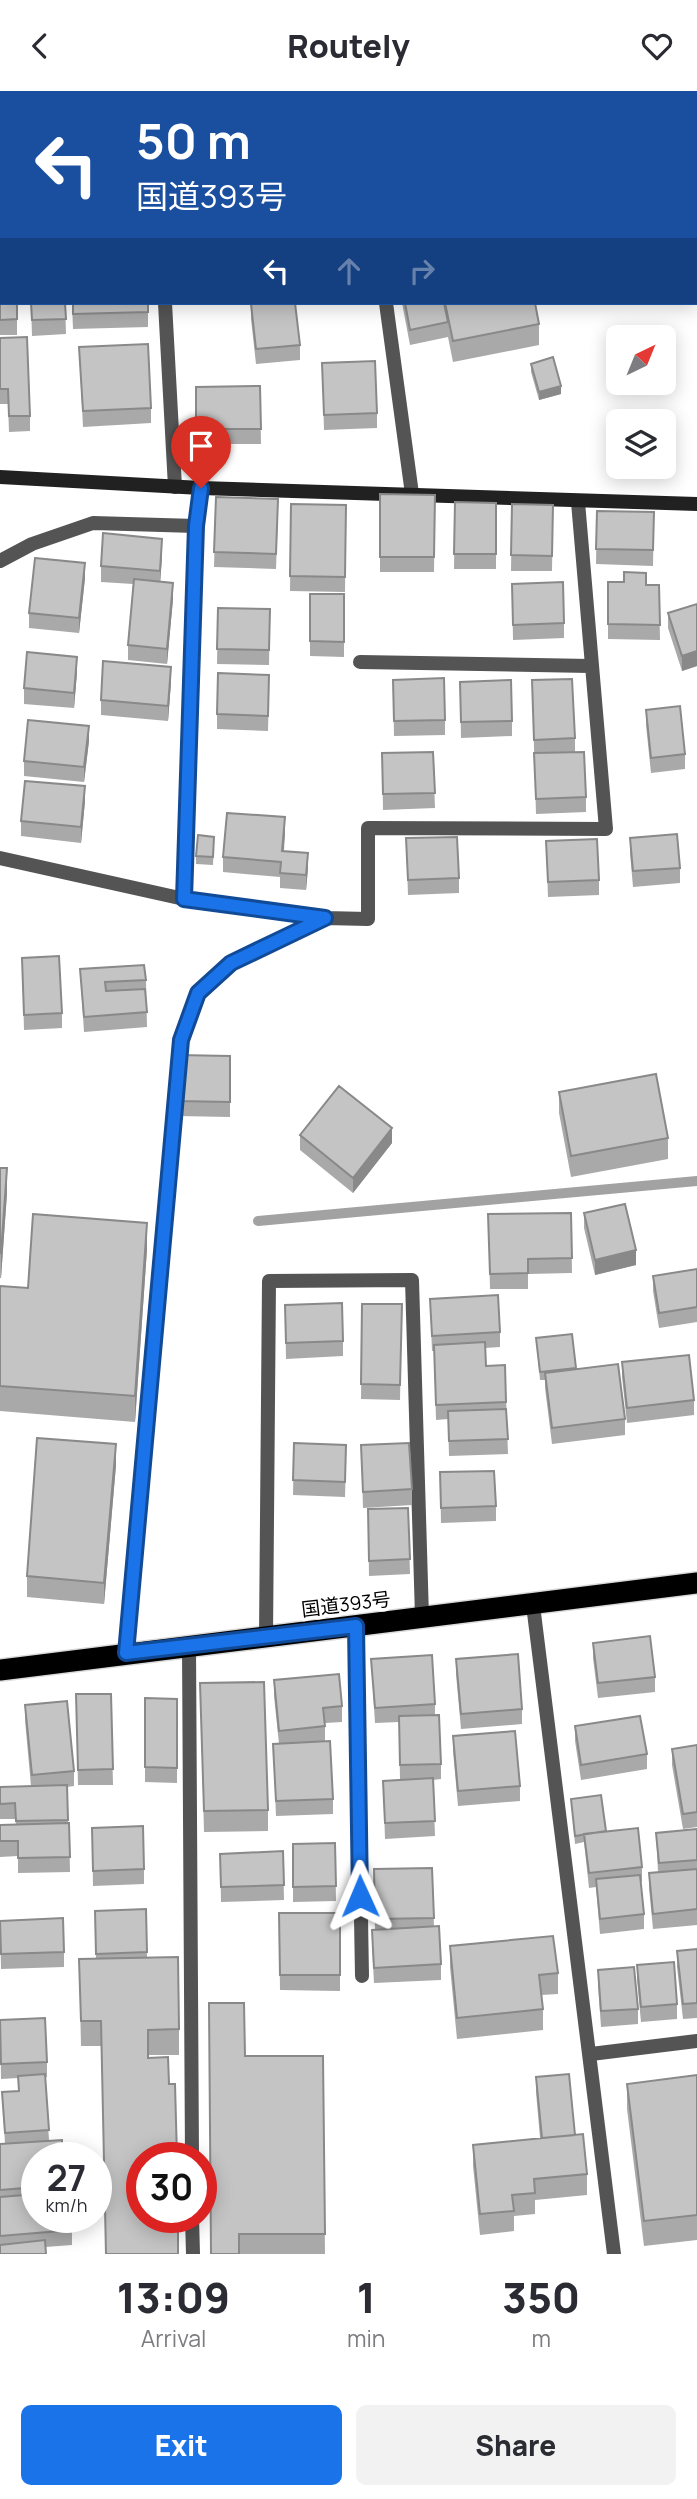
<!DOCTYPE html>
<meta charset="utf-8">
<style>
:root{--surface:#fff;--page:#f2f2f3;--text:#2b2b33;--muted:#7c7c81;--accent:#1a73e8}
body{margin:0;font-family:Manrope,"Noto Sans JP",sans-serif;background:var(--page);color:var(--text);height:100vh;display:flex;flex-direction:column;font-size:26px;white-space:nowrap}
*{box-sizing:border-box;margin:0}
p{font-size:23px;color:var(--muted)}
.icon{flex:none;width:38px;height:38px;fill:none;stroke:currentColor;stroke-width:2;stroke-linecap:round;stroke-linejoin:round}
.map{position:relative;height:2163px;overflow:hidden}
.details{display:flex;flex-direction:column;background:var(--surface);flex:1}
.details>*{flex:none}
.hud{position:absolute;left:0px;top:0px;width:698px;height:214px;box-shadow:0 4px 18px #0003;background:#1a4fa0;color:#fff;overflow:hidden}
.needle{width:46px;rotate:43deg}
.buttons{position:absolute;left:606px;top:234px;display:grid;gap:14px}
.buttons a{display:grid;place-items:center;width:70px;height:70px;border-radius:10px;background:var(--surface);box-shadow:0 4px 18px #0003;font-size:35px}
.speed{position:absolute;left:21px;top:2051px;display:flex;gap:14px;font-size:35px;font-weight:700;text-align:center}
.speed>*{display:grid;place-content:center;width:91px;height:91px;border-radius:50%;background:var(--surface);box-shadow:0 4px 18px #0003;line-height:1}
.speed small{font-size:18px;font-weight:400}
.speed .limit{border:10px solid #d22;background:#fff;color:#111}
.pin{position:absolute;display:grid;place-items:center;width:60px;height:60px;color:#fff;margin:-72px -30px;border-radius:50% 50% 50% 0;rotate:-45deg;box-shadow:0 0 7px #0007}
.pin .icon{rotate:45deg}
.me{position:absolute;width:77px;margin:-38px;rotate:359deg;stroke-linejoin:round;filter:drop-shadow(0 0 5px #0008)}
.turn{display:flex;align-items:center;gap:24px;height:147px;padding:0 21px;font-size:32px}
.turn .icon{width:91px;height:91px;stroke-width:2.5}
.turn b{display:block;font-size:49px;line-height:60px}
.lanes{display:flex;align-items:center;height:66px;padding:0 21px;background:#0003;justify-content:center;gap:35px;direction:ltr}
.lanes .off{opacity:.35}
.eta{display:flex;justify-content:space-evenly;align-items:center;height:119px;text-align:center}
.eta b{font-size:42px;font-weight:800;line-height:49px}
.primary-button{display:flex;gap:14px;margin-top:auto;padding:14px 21px}
.primary-button a{flex:1;height:80px;border-radius:10px;background:var(--accent);color:#fff;font-size:28px;font-weight:800;line-height:80px;text-align:center}
.primary-button a+a{background:var(--page);color:var(--text)}
header{display:flex;justify-content:space-between;align-items:center;height:91px;padding:0 21px;background:var(--surface);font-size:32px;font-weight:800}
.map>svg:first-child{display:block}
.lines{fill:none;stroke-linecap:round;stroke-linejoin:round}
.stream{stroke:#a2a2a2;stroke-width:10}
.highway-casing{stroke:#dbdbdb;stroke-width:24}
.lane{stroke:#545454;stroke-width:14}
.street{stroke:#545454;stroke-width:14}
.secondary{stroke:#212121;stroke-width:14}
.highway{stroke:#000;stroke-width:21}
.wall{fill:#a9a9a9}
.shaded-wall{fill:#898989}
.building{fill:#c4c4c4;stroke:#898989;stroke-width:2}
.route-casing{stroke:#114b97;stroke-width:18}
.route{stroke:#1a73e8;stroke-width:12}
.labels{text-anchor:middle;stroke-width:7;stroke-linejoin:round;paint-order:stroke}
.street-label{font-size:19px;fill:#000;stroke:#fff}
</style>
<header><svg class="icon" aria-label="back" viewBox="0 0 24 24"><path d="M15 5l-7 7 7 7"/></svg>Routely<svg class="icon" aria-label="heart" viewBox="0 0 24 24"><path d="M12 20l-8-8c-3-5 5-10 8-4 3-6 11-1 8 4z"/></svg></header>
<div class="map">
<svg width="697" height="2163" viewBox="0 0 697 2163">
<rect width="100%" height="100%" fill="#fff"/>
<g class="lines">
<!-- stream -->
<path class="stream" d="M258,1130L697,1090"/>
<defs>
<path id="highway" d="M0,1579L697,1492"/>
</defs>
<!-- highway casing -->
<use href="#highway" class="highway-casing"/>
<!-- lane -->
<path class="lane" d="M266,1546L269,1190L412,1189L422,1526"/>
<!-- street -->
<path class="street" d="M357,0V2
M165,212L175,396
M386,212L412,403
M0,470L32,453L93,432L196,435
M360,571L590,575
M0,767L184,808L325,827L231,872L198,902L181,949L126,1562
M184,808L196,435L201,397
M325,827L368,828V737L606,738L578,411
M533,1514L614,2163
M356,1535L362,1885
M189,1556L192,2067
M591,1963L697,1950
M192,2126L193,2163"/>
<!-- secondary -->
<path class="secondary" d="M0,386L201,397L697,413"/>
<!-- highway -->
<use href="#highway" class="highway"/>
</g>
<!-- wall -->
<path class="wall" d="M0,0H5V2H2V11H0Z
M370,0H421V2H370Z
M2,106V161H1L0,107Z
M0,173L17,212V244H0Z
M31,212H65L66,243L32,245Z
M72,212H148V236L73,238Z
M402,212H535L539,233V254L453,271L448,246L410,254Z
M251,213L300,254V269L256,273L251,228Z
M0,247L30,325V340L9,341L8,313H0Z
M79,256L151,317V332L83,336Z
M322,272L377,322V337L324,339Z
M531,273L561,303L539,309L531,281Z
M260,295L261,353H196V296Z
M380,403L435,404L434,481H380Z
M216,406L278,423L276,478L214,476Z
M455,411L496,412V478H454Z
M291,413L346,414L345,501L290,500Z
M512,413L553,414L552,480H511Z
M597,420L654,421L653,475L596,473Z
M162,463L160,491L173,508L167,573L128,569V554L133,493L101,491V475Z
M85,487L79,542L29,537V522Z
M608,491L659,494L660,549L608,548Z
M512,493L564,532V547L513,549Z
M310,503H344V566L310,565Z
M697,513V575L682,580L668,537V522Z
M218,517L270,518L269,574L217,573Z
M77,581L74,617L24,613V597Z
M393,589L445,629V644L394,645Z
M532,589L575,647V661L586,706V721L536,723Z
M171,591L168,630L101,624V609Z
M460,591L512,630V645L461,647Z
M269,599L268,640L217,638V623Z
M646,619L685,663V678L651,682L646,634Z
M89,650L84,691L24,685V670Z
M433,661L435,717L383,719L382,662Z
M85,710L81,752L21,745V730Z
M285,742L284,760L308,777L306,799L280,797V786L223,781V766Z
M406,747L459,787V802L408,804Z
M630,747L680,777V792L633,796L630,762Z
M546,750L599,789V804L548,806Z
M214,754L213,774L196,773V765Z
M22,867L62,922V937L24,939Z
M80,878L146,889L147,936L84,941Z
M178,964L230,965V1026L177,1025Z
M559,1001L668,1047V1068L571,1086L559,1022Z
M300,1044L392,1052L353,1102L300,1059Z
M0,1077L7,1102L1,1187H0Z
M571,1122L572,1182L528,1183V1198H490L488,1123Z
M584,1122L636,1174L595,1184L584,1137Z
M147,1158L135,1331L0,1320V1195L28,1197Z
M697,1178V1231L659,1237L653,1200V1185Z
M430,1208L500,1241V1256L485,1257L486,1275L505,1274L508,1363L449,1365L448,1328L436,1329L434,1260H432Z
M362,1213H402L400,1309L361,1308Z
M285,1214L343,1250V1265L286,1268Z
M536,1247L576,1278L625,1328V1344L552,1353L545,1297V1289H540Z
M622,1271L694,1309V1324L627,1332L622,1286Z
M294,1352L346,1369L345,1406L293,1404Z
M361,1354L412,1398V1414L363,1417Z
M116,1374L104,1513L27,1506V1485Z
M440,1381L496,1415V1430L441,1432Z
M408,1417L410,1483L369,1485L368,1418Z
M593,1552L655,1586V1601L598,1607L593,1567Z
M371,1568L435,1613V1624L441,1673V1688L433,1689L435,1745L385,1748L383,1690L400,1689L399,1631L375,1632Z
M456,1568L522,1618V1633L461,1638L456,1583Z
M274,1589L342,1615V1631L325,1632V1650L333,1708V1723L276,1725L273,1653H279L274,1605Z
M200,1592L268,1719V1740L204,1741Z
M76,1603H111L113,1694H78Z
M145,1607L177,1608V1692L145,1691Z
M25,1614L74,1680V1695L67,1696L68,1732H69L70,1781L18,1782V1765L0,1766V1734L16,1733L15,1728H0V1696L31,1695L25,1629Z
M575,1635L647,1663V1678L581,1689L575,1650Z
M453,1645L520,1695V1710L458,1715L453,1660Z
M697,1654V1736L683,1738L672,1674V1658Z
M571,1708L606,1740L642,1776V1791H640L644,1823V1838L600,1843L596,1796L589,1797L584,1751L575,1753Z
M92,1737L144,1778V1793L93,1795Z
M697,1738V1834L653,1838L649,1797V1782L658,1781L656,1742Z
M335,1752L336,1810L293,1811V1753Z
M283,1760L284,1809L221,1811L220,1763Z
M432,1777L434,1836L441,1873V1889L374,1892L372,1854V1839H375L374,1778Z
M146,1818L147,1867L179,1938V1964H148V1967L169,1993L101,1955H81L79,1868L96,1867L95,1820Z
M279,1822H340V1900L280,1899Z
M0,1830L64,1861V1876L1,1878Z
M450,1855L558,1882V1903L541,1904L543,1918V1939L457,1948L450,1876Z
M697,1858V1927L683,1928L677,1876V1860Z
M637,1874L677,1913V1928L641,1931L637,1889Z
M598,1879L638,1918V1933L601,1936L598,1894Z
M0,1929L47,1971V1986H45L49,2049L37,2067V2126L72,2139V2154L45,2156L0,2163V2053H5L2,2001H18V1987L1,1988Z
M245,1965H323L325,2163H211Z
M697,1984V2149L644,2155L627,2018V1993Z
M536,1986L575,2044L587,2083V2104L535,2109V2123L514,2125V2140L480,2144L473,2075V2054L540,2047L536,2001Z"/>
<!-- shaded-wall -->
<path class="shaded-wall" d="M561,295V303L539,309V301Z
M162,448V463L160,495V480Z
M85,472V487L79,542V527Z
M173,492V508L167,573V558Z
M697,560V575L682,580V565Z
M77,566V581L74,617V602Z
M171,576V591L168,630V615Z
M89,635V650L84,691V676Z
M85,695V710L81,752V736Z
M285,726V742L282,775V760Z
M308,762V777L306,799V784Z
M392,1037V1052L353,1102V1087Z
M7,1077V1102L1,1187V1162Z
M147,1132V1158L135,1331V1305Z
M636,1159V1174L595,1184V1169Z
M116,1353V1374L104,1513V1492Z"/>
<!-- building -->
<path class="building" d="M73,0H123V2H73Z
M174,0H217V2H174Z
M2,106V146H1L0,107Z
M0,173H2V212H17V228L0,229Z
M31,212H65L66,228L32,229Z
M73,212H148V221L73,223Z
M263,212H295L300,254L256,258L251,213Z
M405,212H444L448,231L410,239Z
M445,212H535L539,233L453,250Z
M27,246L30,325H9L8,298H0V247Z
M148,253L151,317L83,320L79,256Z
M553,266L561,295L539,301L531,273Z
M375,270L377,322L324,324L322,272Z
M260,295L261,338H196V296Z
M380,403L435,404L434,466H380Z
M216,406L278,408L276,463L214,461Z
M455,411L496,412V463H454Z
M291,413L346,414L345,486L290,485Z
M512,413L553,414L552,465L511,464Z
M597,420L654,421L653,459L596,458Z
M103,442L162,448L160,480L101,475Z
M35,467L85,472L79,527L29,522Z
M624,481L646,482V494H659L660,534L608,533V491H624Z
M134,488L173,492L167,558L128,554Z
M563,491L564,532L513,534L512,493Z
M310,503H344V551L310,550Z
M697,513V560L682,565L668,522Z
M218,517L270,518L269,559L217,558Z
M27,561L77,566L74,602L24,597Z
M103,570L171,576L168,615L101,609Z
M218,582L269,584L268,625L217,623Z
M444,587L445,629L394,630L393,589Z
M572,588L575,647L534,649L532,589Z
M511,589L512,630L461,631L460,591Z
M680,615L685,663L651,667L646,619Z
M28,629L89,635L84,676L24,670Z
M433,661L435,702L383,703L382,662Z
M584,661L586,706L536,708L534,662Z
M25,690L85,695L81,736L21,730Z
M227,722L285,726L282,760L308,762L306,784L280,782L281,771L223,766Z
M677,743L680,777L633,780L630,747Z
M198,744L214,746L213,766L196,765Z
M457,746L459,787L408,789L406,747Z
M597,748L599,789L548,791L546,750Z
M59,865L62,922L24,924L22,867Z
M144,874L146,889L105,891L106,900L145,898L147,921L84,926L80,878Z
M178,964L230,965V1011L177,1010Z
M656,983L668,1047L571,1065L559,1001Z
M339,995L392,1037L353,1087L300,1044Z
M0,1077H7L1,1162H0Z
M625,1113L636,1159L595,1169L584,1122Z
M571,1122L572,1167L528,1168V1182L490,1183L488,1123Z
M33,1123L147,1132L135,1305L0,1295V1195L28,1197Z
M697,1178V1216L659,1222L653,1185Z
M498,1204L500,1241L432,1245L430,1208Z
M342,1212L343,1250L286,1252L285,1214Z
M362,1213H402L400,1294L361,1293Z
M572,1243L576,1277L540,1281L536,1247Z
M485,1251L486,1275L505,1274L506,1311L436,1314L434,1254Z
M689,1264L694,1309L627,1317L622,1271Z
M618,1273L625,1328L552,1337L545,1282Z
M506,1318L508,1348L449,1350L448,1320Z
M37,1347L116,1353L104,1492L27,1485Z
M294,1352L346,1354L345,1391L293,1389Z
M409,1352L412,1398L363,1401L361,1354Z
M494,1380L496,1415L441,1417L440,1381Z
M408,1417L410,1468L369,1470L368,1418Z
M650,1545L655,1586L598,1592L593,1552Z
M518,1563L522,1618L461,1623L456,1568Z
M432,1564L435,1613L375,1617L371,1568Z
M339,1583L342,1615L323,1617L325,1635L279,1640L274,1589Z
M264,1591L268,1719L204,1720L200,1592Z
M76,1603H111L113,1678L78,1679Z
M145,1607L177,1608V1677L145,1676Z
M67,1610L74,1680L32,1684L25,1614Z
M439,1624L441,1673L400,1674L399,1625Z
M640,1625L647,1663L581,1674L575,1635Z
M515,1640L520,1695L458,1700L453,1645Z
M330,1650L333,1708L276,1710L273,1653Z
M697,1654V1721L683,1723L672,1658Z
M433,1687L435,1730L385,1732L383,1690Z
M67,1694L68,1729L16,1730L15,1712L0,1713V1696Z
M601,1704L606,1740L575,1745L571,1708Z
M69,1732L70,1766L18,1767V1750H0V1734Z
M143,1735L144,1778L93,1780L92,1737Z
M638,1737L642,1776L589,1782L584,1743Z
M697,1738V1769L659,1772L656,1742Z
M335,1752L336,1795L293,1796V1753Z
M283,1760L284,1794L221,1796L220,1763Z
M432,1777L434,1827L375,1828L374,1778Z
M697,1778V1818L653,1823L649,1782Z
M640,1784L644,1823L600,1828L596,1788Z
M146,1818L147,1861L96,1863L95,1820Z
M279,1822H340V1884H280Z
M63,1827L64,1861L1,1863L0,1830Z
M439,1835L441,1873L374,1877L372,1839Z
M553,1845L558,1882L539,1884L543,1918L457,1927L450,1855Z
M697,1858V1912L683,1913L677,1860Z
M178,1866L179,1938L148,1939V1967L168,1966L169,1993H175L177,2067H142V2126H178V2163H106L101,1930H81L79,1868Z
M674,1871L677,1913L641,1916L637,1874Z
M634,1876L638,1918L601,1920L598,1879Z
M209,1912H244L245,1965H323L325,2143H239V2163H211Z
M45,1927L47,1971L1,1973L0,1929Z
M45,1983L49,2039L5,2042L2,2001L19,2000L18,1985Z
M569,1983L575,2044L542,2047L536,1986Z
M697,1984V2124L644,2130L627,1993Z
M583,2043L587,2083L534,2088L535,2102L512,2104L514,2120L480,2123L473,2054Z
M62,2049V2060L80,2058L81,2067H37V2096L0,2099V2053Z
M37,2103V2126H71L72,2139L0,2145V2106Z
M45,2149L46,2163H0V2154Z"/>
<g class="lines">
<defs>
<path id="route" d="M201,397L196,435L184,808L325,827L231,872L198,902L181,949L126,1562L356,1535L360,1805"/>
</defs>
<!-- route casing -->
<use href="#route" class="route-casing"/>
<!-- route -->
<use href="#route" class="route"/>
</g>
<g class="labels">
<!-- street labels -->
<g class="street-label">
<text transform="translate(346 1513) rotate(-7)" y="7">国道393号</text>
</g>
</g>
</svg>
<div class="buttons">
<a><svg class="needle" viewBox="-14 -14 28 28"><path d="M0-13l5 13h-10z" fill="#e53935"/><path d="M0 13l5-13h-10z" fill="#7c7c81"/></svg></a>
<a><svg class="icon" aria-label="layers" viewBox="0 0 24 24"><path d="M12 4l9 5-9 5-9-5zM3 14l9 5 9-5"/></svg></a>
</div>
<div class="speed"><div>27<small>km/h</small></div><div class="limit">30</div></div>
<div class="pin" style="left:201px;top:397px;background:#d93025"><svg class="icon" aria-label="arrive" viewBox="0 0 24 24"><path d="M6 21V4h12l-3 4 3 4H6"/></svg></div>
<svg class="me" style="left:360px;top:1805px" viewBox="-20 -20 40 40"><path d="M0-17L14 15 0 8-14 15z" fill="#1a73e8" stroke="#fff" stroke-width="4"/></svg>
<div class="hud">
<div class="turn"><svg class="icon" aria-label="left" viewBox="0 0 24 24"><path d="M17 20v-9H6M10 6l-5 5 5 5"/></svg><div><b>50 m</b>国道393号</div></div>
<div class="lanes"><svg class="icon" aria-label="left" viewBox="0 0 24 24"><path d="M17 20v-9H6M10 6l-5 5 5 5"/></svg><svg class="icon off" aria-label="ahead" viewBox="0 0 24 24"><path d="M12 20V5M6 11l6-6 6 6"/></svg><svg class="icon off" aria-label="right" viewBox="0 0 24 24"><path d="M7 20v-9h11M14 6l5 5-5 5"/></svg></div>
</div>
</div>
<section class="details">
<div class="eta">
<div><b>13:09</b><p>Arrival</p></div>
<div><b>1</b><p>min</p></div>
<div><b>350</b><p>m</p></div>
</div>
<div class="primary-button"><a>Exit</a><a>Share</a></div>
</section>
